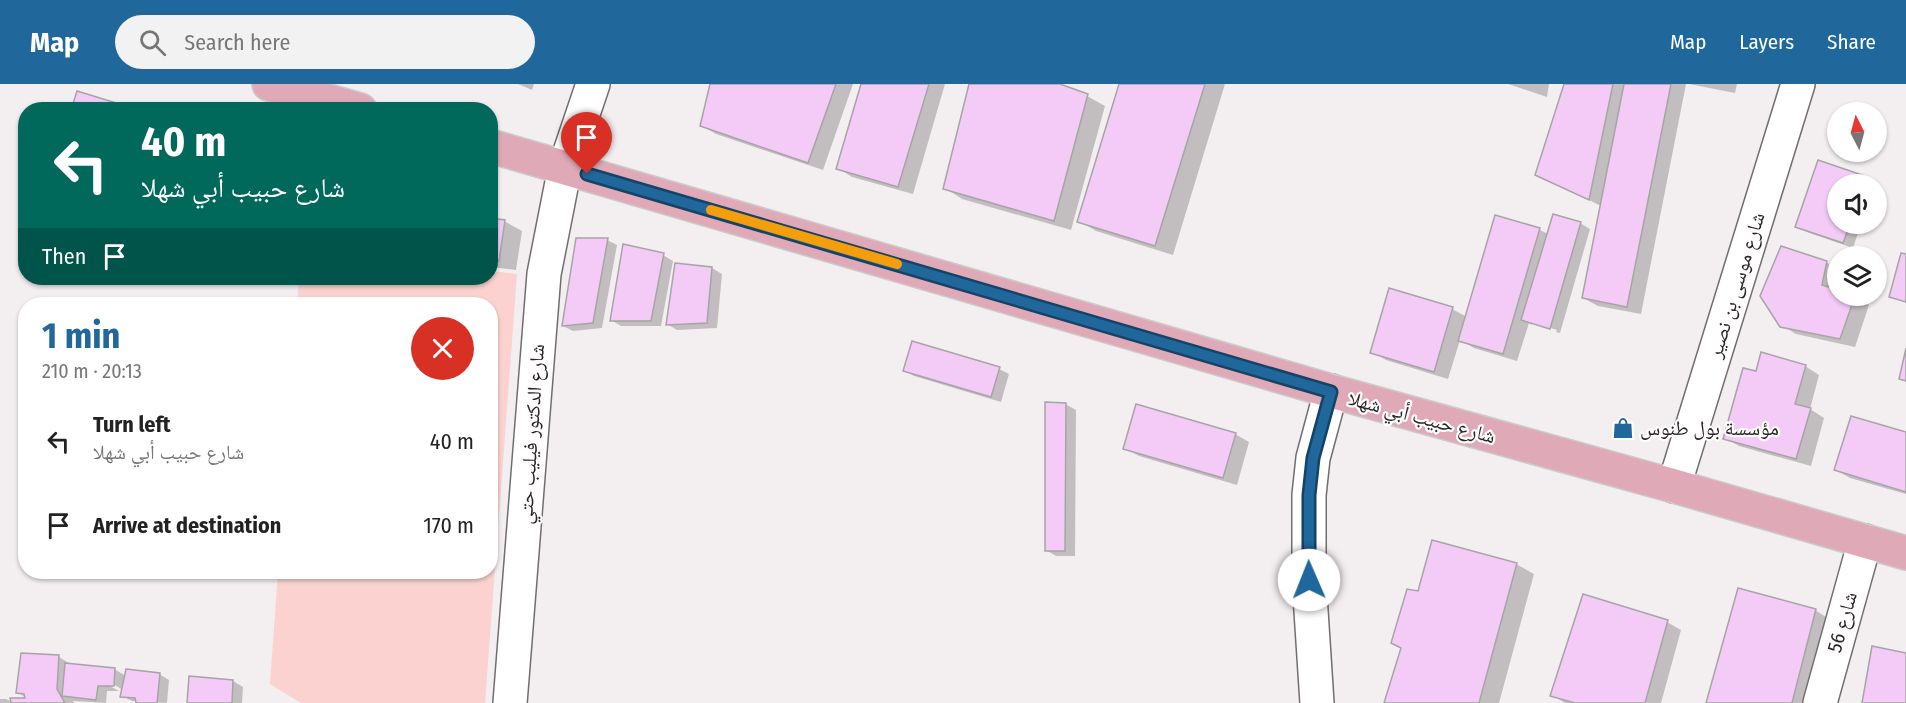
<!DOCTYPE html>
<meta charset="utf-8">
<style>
:root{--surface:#fff;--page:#f2f2f2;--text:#222;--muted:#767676;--accent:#20679b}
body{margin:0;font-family:"Fira Sans Condensed","Noto Naskh Arabic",sans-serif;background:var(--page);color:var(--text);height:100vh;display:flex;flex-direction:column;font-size:22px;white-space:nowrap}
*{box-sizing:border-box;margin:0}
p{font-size:20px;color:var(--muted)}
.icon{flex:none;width:33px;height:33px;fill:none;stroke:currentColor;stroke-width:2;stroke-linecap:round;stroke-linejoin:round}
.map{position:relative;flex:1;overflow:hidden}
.details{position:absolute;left:18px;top:213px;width:480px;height:282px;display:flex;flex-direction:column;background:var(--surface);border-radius:24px;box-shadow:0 2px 4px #0004}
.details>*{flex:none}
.hud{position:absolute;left:18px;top:18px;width:480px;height:183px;border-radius:24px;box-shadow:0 2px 4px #0004;background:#00695c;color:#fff;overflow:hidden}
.needle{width:39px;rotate:354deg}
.fabs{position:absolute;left:1827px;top:18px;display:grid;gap:12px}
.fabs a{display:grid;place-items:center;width:60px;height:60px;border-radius:50%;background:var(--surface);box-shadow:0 2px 4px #0004;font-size:30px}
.pin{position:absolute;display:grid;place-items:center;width:51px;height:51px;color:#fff;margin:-62px -26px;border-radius:50% 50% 50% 0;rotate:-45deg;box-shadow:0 0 6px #0007}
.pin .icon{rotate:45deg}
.me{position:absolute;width:66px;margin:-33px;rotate:359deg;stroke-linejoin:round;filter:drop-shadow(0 0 4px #0008)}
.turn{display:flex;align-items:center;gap:21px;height:126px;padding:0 24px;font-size:27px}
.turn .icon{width:78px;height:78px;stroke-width:2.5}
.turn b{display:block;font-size:42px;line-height:51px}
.then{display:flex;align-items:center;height:57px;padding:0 24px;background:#0003;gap:12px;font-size:22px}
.round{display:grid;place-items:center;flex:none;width:63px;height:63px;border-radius:32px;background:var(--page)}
.headline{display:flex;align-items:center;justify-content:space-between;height:102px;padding:0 24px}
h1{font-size:36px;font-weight:700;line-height:45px;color:var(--accent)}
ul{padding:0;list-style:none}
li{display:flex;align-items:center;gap:18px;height:84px;padding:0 24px}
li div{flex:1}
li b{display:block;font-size:22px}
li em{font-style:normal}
header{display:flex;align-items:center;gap:36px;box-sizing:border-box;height:84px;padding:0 30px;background:var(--accent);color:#fff}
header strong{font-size:28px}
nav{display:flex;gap:33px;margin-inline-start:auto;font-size:21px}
.search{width:420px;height:54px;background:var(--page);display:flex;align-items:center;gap:15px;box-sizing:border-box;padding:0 21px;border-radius:33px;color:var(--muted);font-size:22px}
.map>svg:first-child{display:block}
.green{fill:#fbd2cf}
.shadow{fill:#0003}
.building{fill:#f4cbf7;stroke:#a7a4a7;stroke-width:1.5}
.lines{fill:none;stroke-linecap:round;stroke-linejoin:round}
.minor-casing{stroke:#726e70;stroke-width:36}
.major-casing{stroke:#cbcbcb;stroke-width:36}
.minor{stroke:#fff;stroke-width:33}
.major{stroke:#dfa9b8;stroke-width:33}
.route-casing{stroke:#154365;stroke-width:15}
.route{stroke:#20679b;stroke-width:10}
.slow{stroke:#f59e0b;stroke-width:10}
.labels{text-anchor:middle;stroke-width:4.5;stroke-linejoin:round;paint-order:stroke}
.street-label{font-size:20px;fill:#272526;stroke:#fffcfd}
.poi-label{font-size:20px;fill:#272526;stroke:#fffcfd;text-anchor:start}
</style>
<header>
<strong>Map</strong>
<div class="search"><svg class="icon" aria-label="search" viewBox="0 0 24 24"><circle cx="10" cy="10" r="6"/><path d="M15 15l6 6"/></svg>Search here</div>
<nav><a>Map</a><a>Layers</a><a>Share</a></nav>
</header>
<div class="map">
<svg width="1906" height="619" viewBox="0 0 1906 619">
<rect width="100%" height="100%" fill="#f3eef0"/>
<!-- green -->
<path class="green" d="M491,187L517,190L485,619H301L270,600L278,488H490V220H297L299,194H490Z"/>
<!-- shadow -->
<path class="shadow" d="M518,0H534L532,6Z
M711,0H853L823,86L716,50L701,41Z
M863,0H945L913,110L852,93L838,84Z
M971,0H1056L1087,12L1105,22L1071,146L962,115L945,104Z
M1121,0H1225L1173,171L1096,147L1079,137Z
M1508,0H1549L1547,13Z
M1565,0H1686L1641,230L1598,222L1583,214L1601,122L1537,90Z
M1689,0H1737L1735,9Z
M1819,78L1865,94L1875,99L1838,100V140H1861L1853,164L1807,148L1797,143Z
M1497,133L1540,146L1548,150L1580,139L1590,145L1560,249L1556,248L1557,246L1532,238V241L1529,239L1517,277L1474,264L1460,256L1448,295L1386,276L1372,268L1452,225L1467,233Z
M490,135L504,137L522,147L516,186L490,183Z
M607,156L617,161L602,244L573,247L563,242Z
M663,171L673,177L661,242H621L611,236Z
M1826,178L1838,185V212H1850L1869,221L1855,263L1796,250L1781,241Z
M712,184L722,190L717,244L677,246L667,240Z
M1805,282L1819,291L1810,325L1824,334L1811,382L1739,362L1725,354L1757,289Z
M999,285L1009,290L1001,318L914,292L904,286Z
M1065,320L1076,326L1075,472H1056L1046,466Z
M1235,350L1249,358L1237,401L1139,372L1125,364Z
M1906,350V410L1850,394L1836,386Z
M1516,480L1534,490L1499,619H1386L1420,508Z
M1815,526L1829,535L1808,619H1707Z
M1667,538L1681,546L1661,619H1565L1552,611Z
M59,573L72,581L114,585L126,592L159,590L169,596L167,619L132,617L122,612L123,606L108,597L106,600L119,607H107L106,619L73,617L74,619H0V615H6L12,618L27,615L18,608Z
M191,593L233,597L243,603L242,619H189Z"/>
<!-- building -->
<path class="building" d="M710,0H836L808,79L700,42Z
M861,0H929L898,103L836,85Z
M969,0H1060L1088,10L1054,137L943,105Z
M1119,0H1205L1155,162L1077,138Z
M1564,0H1613L1589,116L1535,91Z
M1624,0H1671L1627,223L1582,214Z
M77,7L123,21L122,26H71Z
M1818,76L1865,92L1863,100H1838V140H1850L1843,159L1795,143Z
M1553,130L1581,138L1550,245L1521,236Z
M1495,131L1540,144L1503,270L1458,257Z
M490,134L505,136L499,177L490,176Z
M576,154H608L593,239L562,242Z
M623,160L664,169L651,237H610Z
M1781,162L1827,177L1822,201L1838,206V212H1855L1840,255L1780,243L1760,212Z
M1901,169L1906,170V218L1889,213Z
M675,179L712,183L707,239L666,241Z
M1389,204L1453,223L1434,288L1370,269Z
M912,257L1000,283L991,313L903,287Z
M1906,264V297L1899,295Z
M1761,268L1806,281L1795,320L1811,324L1796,375L1723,355L1743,284L1756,287Z
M1045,318L1066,319L1065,467H1045Z
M1136,320L1236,349L1223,394L1123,365Z
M1851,332L1906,348V408L1834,386Z
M1432,456L1517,479L1479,619H1384L1401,564L1391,559L1407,505L1418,507Z
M1738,504L1816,525L1792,619H1706Z
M1583,510L1668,536L1645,619H1575L1550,612Z
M1872,562L1906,569V619H1862Z
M21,569L59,571L57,605L65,619H11L10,614H25L24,610L16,609Z
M65,579L115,584L114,602H98L96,616L62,612Z
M126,585L160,589L157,619H136L135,614L120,613Z
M189,592L233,596L232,619H187Z"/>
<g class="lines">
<defs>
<path id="minor" d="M1674,402L1798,0
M510,619L544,190L565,83L593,0
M1317,619L1309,496V411L1313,374L1331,307
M1820,619L1865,457"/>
<path id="major" d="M269,0L360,26
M490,62L1331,307L1674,402L1906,469"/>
</defs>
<!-- minor casing -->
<use href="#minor" class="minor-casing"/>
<!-- major casing -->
<use href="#major" class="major-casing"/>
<!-- minor -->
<use href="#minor" class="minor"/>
<!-- major -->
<use href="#major" class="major"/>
</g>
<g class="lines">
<defs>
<path id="route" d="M587,90L1331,308L1313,374L1309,411V496"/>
</defs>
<!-- route casing -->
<use href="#route" class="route-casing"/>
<!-- route -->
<use href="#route" class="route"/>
<!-- slow -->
<path class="slow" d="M711,126L897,180"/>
</g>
<!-- icons -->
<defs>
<symbol id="shop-bare" viewBox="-9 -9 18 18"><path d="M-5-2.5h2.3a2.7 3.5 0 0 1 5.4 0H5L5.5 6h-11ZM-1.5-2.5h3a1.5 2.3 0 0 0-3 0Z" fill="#20679b" stroke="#fffcfd" stroke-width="2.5" paint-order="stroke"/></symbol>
</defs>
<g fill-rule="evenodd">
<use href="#shop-bare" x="1608" y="329" width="30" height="30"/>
</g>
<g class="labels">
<!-- street labels -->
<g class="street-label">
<text transform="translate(1736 201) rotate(-73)" y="7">شارع موسى بن نصير</text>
<text transform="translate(1422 333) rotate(15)" y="7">شارع حبيب أبي شهلا</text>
<text transform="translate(531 350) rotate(-86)" y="7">شارع الدكتور فيليب حتي</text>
<text transform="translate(1842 538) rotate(-74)" y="7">شارع 56</text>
</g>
<!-- poi labels -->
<g class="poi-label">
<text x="1640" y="351">مؤسسة بول طنوس</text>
</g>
</g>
</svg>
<div class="fabs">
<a><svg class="needle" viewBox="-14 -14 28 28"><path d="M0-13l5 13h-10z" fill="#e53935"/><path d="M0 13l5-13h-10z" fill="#767676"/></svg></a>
<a><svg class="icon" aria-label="sound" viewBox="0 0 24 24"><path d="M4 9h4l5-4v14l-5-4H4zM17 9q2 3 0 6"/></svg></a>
<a><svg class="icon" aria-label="layers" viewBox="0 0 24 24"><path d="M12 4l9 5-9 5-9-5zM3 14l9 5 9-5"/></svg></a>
</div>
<div class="pin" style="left:587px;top:90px;background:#d93025"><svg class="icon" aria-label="arrive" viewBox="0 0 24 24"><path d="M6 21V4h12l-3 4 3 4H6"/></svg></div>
<svg class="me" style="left:1309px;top:496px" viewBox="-20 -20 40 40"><circle r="19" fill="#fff"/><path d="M0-13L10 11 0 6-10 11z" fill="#20679b"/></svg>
<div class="hud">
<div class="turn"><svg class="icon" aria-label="left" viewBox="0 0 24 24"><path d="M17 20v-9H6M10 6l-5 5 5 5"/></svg><div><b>40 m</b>شارع حبيب أبي شهلا</div></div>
<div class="then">Then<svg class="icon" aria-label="arrive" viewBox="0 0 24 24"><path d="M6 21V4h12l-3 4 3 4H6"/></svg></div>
</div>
<section class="details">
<div class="headline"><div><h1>1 min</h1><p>210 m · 20:13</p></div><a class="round" style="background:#d93025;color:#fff"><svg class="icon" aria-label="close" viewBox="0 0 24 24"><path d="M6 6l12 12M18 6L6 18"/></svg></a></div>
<ul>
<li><svg class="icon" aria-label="left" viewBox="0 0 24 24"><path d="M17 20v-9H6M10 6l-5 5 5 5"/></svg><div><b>Turn left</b><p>شارع حبيب أبي شهلا</p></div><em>40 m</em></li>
<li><svg class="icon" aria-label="arrive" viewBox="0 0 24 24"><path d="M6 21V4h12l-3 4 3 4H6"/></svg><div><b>Arrive at destination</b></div><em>170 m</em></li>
</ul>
</section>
</div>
